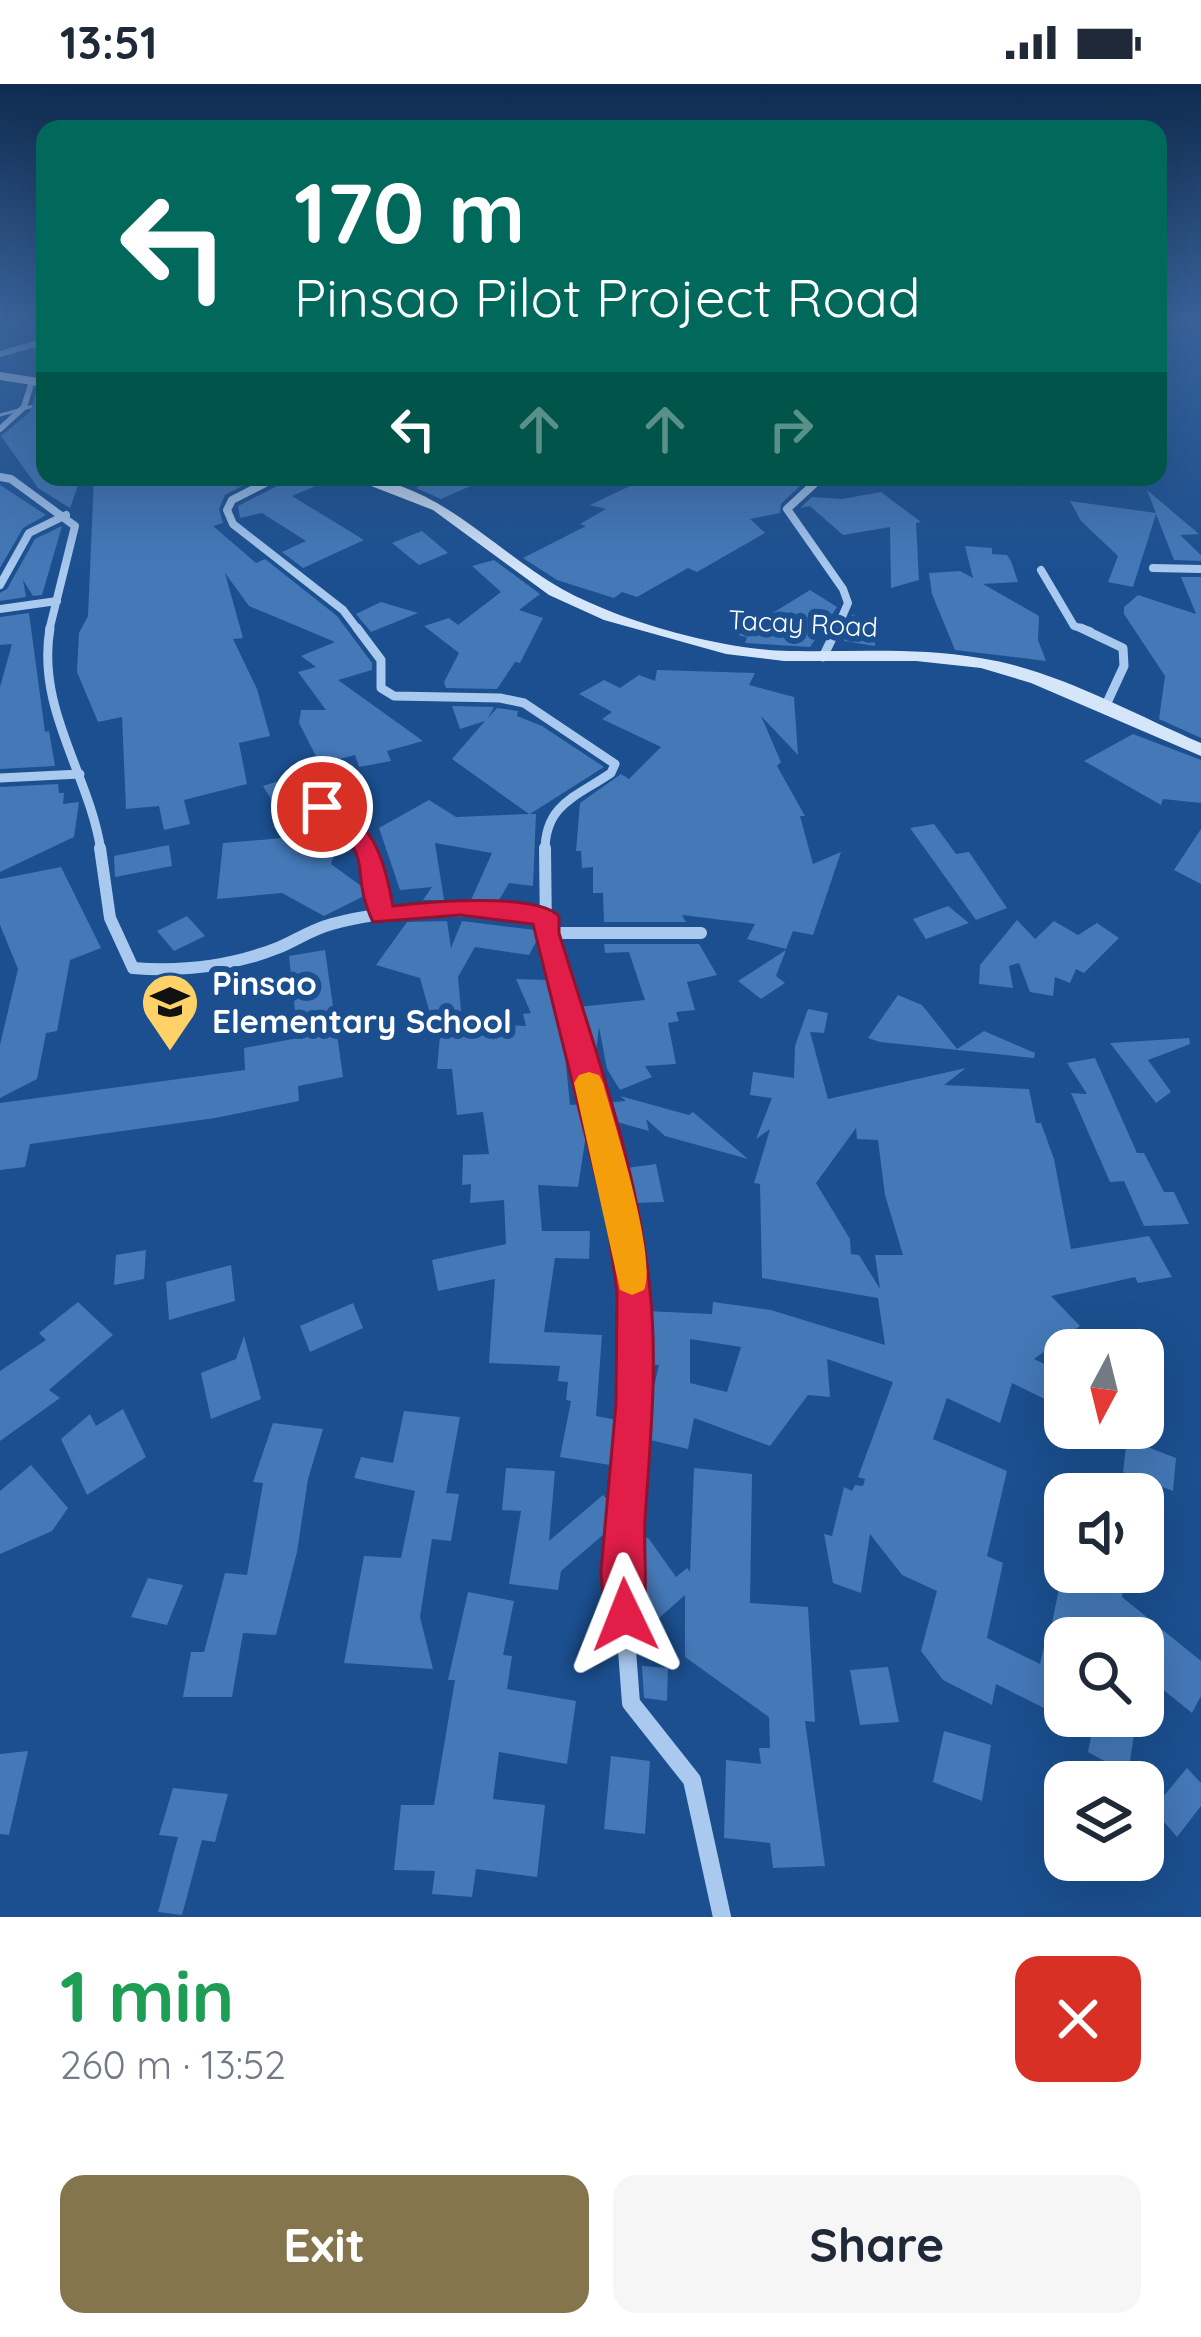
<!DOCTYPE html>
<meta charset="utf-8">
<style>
:root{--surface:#fff;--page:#f6f6f7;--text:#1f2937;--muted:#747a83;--accent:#84754c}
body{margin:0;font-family:Quicksand,sans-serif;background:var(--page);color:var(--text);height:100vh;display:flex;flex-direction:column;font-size:45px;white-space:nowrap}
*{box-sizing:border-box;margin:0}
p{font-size:39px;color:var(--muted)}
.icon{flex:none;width:66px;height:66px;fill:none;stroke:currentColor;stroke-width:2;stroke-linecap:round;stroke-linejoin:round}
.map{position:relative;height:1833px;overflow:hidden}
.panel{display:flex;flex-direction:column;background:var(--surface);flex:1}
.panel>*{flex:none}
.guide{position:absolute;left:36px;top:36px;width:1131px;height:366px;border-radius:24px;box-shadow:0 12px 48px #0002;background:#00695c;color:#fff;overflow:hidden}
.needle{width:78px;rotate:187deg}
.fabs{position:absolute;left:1044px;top:1245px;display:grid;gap:24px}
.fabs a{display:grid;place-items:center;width:120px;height:120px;border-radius:24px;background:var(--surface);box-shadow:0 12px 48px #0002;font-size:60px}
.pin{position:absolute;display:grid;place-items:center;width:102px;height:102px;color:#fff;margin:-51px;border:6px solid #fff;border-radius:50%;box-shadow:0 3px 12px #0007}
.me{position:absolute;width:132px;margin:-66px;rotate:358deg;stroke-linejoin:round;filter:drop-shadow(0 0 9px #0008)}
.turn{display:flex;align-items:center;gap:42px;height:252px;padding:0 60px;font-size:54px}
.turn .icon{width:156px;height:156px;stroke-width:2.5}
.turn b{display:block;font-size:84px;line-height:102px}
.lanes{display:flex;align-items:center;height:114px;padding:0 60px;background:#0003;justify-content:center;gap:60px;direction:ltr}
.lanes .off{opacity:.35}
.round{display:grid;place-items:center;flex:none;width:126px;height:126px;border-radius:24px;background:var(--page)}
.summary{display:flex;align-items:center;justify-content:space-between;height:204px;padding:0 60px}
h1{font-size:72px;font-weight:700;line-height:90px;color:#1e9e55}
.action{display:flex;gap:24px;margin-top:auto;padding:24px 60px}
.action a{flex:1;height:138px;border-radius:24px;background:var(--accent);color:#fff;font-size:48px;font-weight:700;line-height:138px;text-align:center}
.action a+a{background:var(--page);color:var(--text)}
.status{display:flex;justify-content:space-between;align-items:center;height:84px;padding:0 60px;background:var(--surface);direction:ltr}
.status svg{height:33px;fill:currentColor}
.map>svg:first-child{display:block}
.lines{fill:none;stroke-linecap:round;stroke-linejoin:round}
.stream{stroke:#9cc4f0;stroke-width:3}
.building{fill:#4478b7;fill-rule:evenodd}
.minor-far5{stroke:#a9c9ee;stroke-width:6}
.minor-far4{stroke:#a9c9ee;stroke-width:8}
.minor-far3{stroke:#a9c9ee;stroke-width:9}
.minor-far2{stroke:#a9c9ee;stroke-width:12}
.minor-far1{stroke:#a9c9ee;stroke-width:15}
.minor{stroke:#a9c9ee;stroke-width:18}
.secondary{fill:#d6e6fa;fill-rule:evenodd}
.route{fill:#e11d48;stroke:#92132f;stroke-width:3}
.slow{fill:#f59e0b}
.labels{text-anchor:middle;stroke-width:12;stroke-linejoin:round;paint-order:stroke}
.far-street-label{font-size:27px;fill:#fff;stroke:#1b4f8f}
.poi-label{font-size:33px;font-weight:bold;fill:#fff;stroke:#1b4f8f;text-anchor:start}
</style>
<div class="status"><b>13:51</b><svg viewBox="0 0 49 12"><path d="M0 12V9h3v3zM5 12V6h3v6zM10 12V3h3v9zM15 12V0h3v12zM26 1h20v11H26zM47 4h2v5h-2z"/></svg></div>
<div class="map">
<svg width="1201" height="1833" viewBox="0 0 1201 1833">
<rect width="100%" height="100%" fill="#1b4f8f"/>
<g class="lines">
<!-- stream -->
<path class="stream" d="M0,331L45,319"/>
</g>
<!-- building -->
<path class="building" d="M37,306L45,307V393H81L70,424L38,404L1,352L30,328Z
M94,393H259L225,411L219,425L223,439L213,442L256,479L265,475L337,532L372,579V586L338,596L423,657L387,667L391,677L359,683L355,671L320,680L299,639L301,626H326L298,588L316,583L301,572L335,558L249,522L225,489L243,554L233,555L257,605L270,652L239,659L247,700L184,716L190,740L164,746L159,722L126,725L122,633L98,638L77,588L79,549L88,532Z
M285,393H337L292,412L364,456L303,484L282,468L306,457L262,429L240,434L238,422L281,400Z
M435,393H491L441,415L416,404Z
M649,393H800L803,399L781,420L780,429L750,435L765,449L697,488L688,484L637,513L622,508L614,514L557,496L523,474L586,442L580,440L606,425L590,421Z
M0,401L46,431L23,444L0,484Z
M1147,406L1199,450L1180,451L1201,471V477L1174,476L1156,430L1133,503L1108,498L1118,472L1081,437L1070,417L1156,429Z
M881,408L921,438L916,439L919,496L891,504L890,443L843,451L810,422L800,424L812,413L842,415Z
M62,442L42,511L33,512L23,496L26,513L0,517V509L7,505L35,455Z
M422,447L448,469L419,481L392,459Z
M965,462L992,464V470L1007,471L1011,477L1018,498L983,500L1039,532L1038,556L1046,577L955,566L932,510L929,489L960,487L973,494Z
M494,476L540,510L519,526L543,534L520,579L515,578L497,605L446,604L444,598L459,569L424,542L449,534L458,541L501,508L472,482Z
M1181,493H1201V654L1159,635L1165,592L1124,530V523L1138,511L1196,530Z
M810,506L837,523L810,563L745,559L747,553L737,551Z
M381,518L418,529L371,548L356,530Z
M29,529L45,648L49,647L55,682L0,685V603L12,560L0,561V533Z
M852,530L877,542L875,562L844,557Z
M657,586L755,589L749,601L794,613L798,671L761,632L781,678L777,682L805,732H800L813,780L841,768L813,851L793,847L786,865L747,855L755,840L682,831L686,838H604L603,809H593V783L582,784L581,767H576L580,719L621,690L629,695L661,663L602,635L612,628L579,610L604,596L620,604L639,591L655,597Z
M452,622L494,623L488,634L497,624L518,627L517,632L542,642L604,683L530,730H536L533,802L509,799L498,818L471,816L492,769L435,759L444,816H423L432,803L400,806L379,744L429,716L456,733L529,730L452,675L485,637L460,645Z
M1133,650L1201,676V719L1163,715L1161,721L1084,677Z
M308,688L321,707L275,721L263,702Z
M58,700L59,709H64L63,720L79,718L74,753L0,788V703Z
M302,731L335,769L331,780L364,804L366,811L324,832L282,809L217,815L223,759L283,754L273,742Z
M934,740L956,770L969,768L1007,824L976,836L910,744Z
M1201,745V800L1174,786Z
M169,761L172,782L115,793L114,772Z
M61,783L101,864L70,876L57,947L46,949L37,995L0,1014V961L18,885L0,841V795Z
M948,822L969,839L926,855L913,835Z
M187,832L205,852L174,867L157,847Z
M1017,836L1035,855L1054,837L1078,851L1097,839L1119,854L1084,889L1076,885L1070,899L1055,893L1053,912L1030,908L1019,879L1009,882L1013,904L979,900L980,881Z
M447,837L451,864L462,837L535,846L537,856L529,871L475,863L458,893L462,938L526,942L523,930L531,929L516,895L548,896L563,950L570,1021L583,1020L588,1038L578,1103L538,1101L542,1147H590L589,1175L555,1174L544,1248L602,1251L596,1332L617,1336L610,1381L560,1373L571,1317L566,1316L568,1298L558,1297L560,1282L489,1279L495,1195L438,1207L432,1176L506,1160L504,1116L470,1119L471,1100L462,1101L463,1071L489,1070L483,1028L457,1031L452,985H437L442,930L431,933L420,894L376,881L407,838Z
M604,860H699L717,891L687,898L695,926L676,928L679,937L668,939L676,980L645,982L652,993L620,1006L607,985L599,943L596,968L578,923L645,916L629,868L605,869Z
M325,866L343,993L298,1002L299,1017L215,1034L30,1060L25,1083L0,1086V1019L245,986L244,964L298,954L289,872Z
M786,866L776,892L785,899L761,915L738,897Z
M898,911L922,921L957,965L984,947L1035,969L1034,974L880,958L868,954Z
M808,925L828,929L824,949L810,948L828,1015L966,984L944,1001L1029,1005L1036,1039H1041L1054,1075L1071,1165L1149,1152L1172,1193L1138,1199L1135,1193L1051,1212L1080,1242L1034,1275L1065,1290V1325L1012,1299L1000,1339L947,1314L933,1355L1007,1387L987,1472L1003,1479L987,1554L1040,1580L1046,1554L1065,1563V1632H1137L1128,1690L1088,1668L1092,1648L996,1600L992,1621L943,1596L921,1567L937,1507L902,1491L870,1450L861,1509L833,1499L824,1450L832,1452L844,1403L852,1407L855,1401L863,1402L865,1395L858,1393L893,1298L827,1275L830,1313L808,1311L770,1362L694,1334L688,1365L642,1354L659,1281L644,1280L645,1227L712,1230L713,1218L771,1226L885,1261L878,1214L762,1194L760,1100L754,1099L770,1045L756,1055L772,1014L750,1011L753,988L794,994L795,962ZM856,1044L857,1055L878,1056L885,1111L903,1171H875L880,1205L859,1171L851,1170L850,1155L816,1099ZM690,1255L741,1263L727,1308L690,1299Z
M1189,954L1190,960L1148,976L1171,1008L1156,1019L1110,959Z
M1095,974L1137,1069H1144L1164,1108H1174L1189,1140L1144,1142L1124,1097L1110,1098L1071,1009L1087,1010L1067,979Z
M620,1012L689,1031L693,1028L748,1075L665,1052L646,1035L649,1047L617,1038L613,1018L626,1017Z
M656,1080L664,1118L633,1119L626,1084Z
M146,1166L144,1195L114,1201L116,1171Z
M231,1181L235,1217L169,1236L166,1198Z
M78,1218L113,1251L49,1306L60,1314L0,1357V1287L46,1256L39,1249Z
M353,1219L363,1244L310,1268L300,1242Z
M244,1252L261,1315L211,1335L201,1289L236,1275Z
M123,1325L146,1373L87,1411L61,1355L90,1330L96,1342Z
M404,1327L460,1333L446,1409L459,1410L451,1457L432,1455L420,1533L433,1585L344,1579L364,1472L401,1474L415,1407L354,1394L361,1373L393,1379Z
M273,1339L323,1345L308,1395L297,1468L276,1551L243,1549L232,1613H183L191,1568H204L225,1489L247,1491L263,1399L253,1398Z
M1127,1355L1176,1374L1173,1407L1123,1388Z
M31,1381L68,1424L52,1447L0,1470V1407Z
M506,1384L555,1387L549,1457L603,1411L612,1421L610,1458L604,1450L561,1487L558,1506L509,1500L521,1427L502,1426Z
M694,1384L752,1390L750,1519L808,1523L815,1638L805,1637L825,1782L773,1784L770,1759L724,1754L726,1676L761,1680L759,1664H770L769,1633L685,1573V1511L649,1543L638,1528L650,1515L635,1493L637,1448L649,1455L676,1493L687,1484L690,1488Z
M1064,1480L1065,1488H1081L1123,1508L1122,1513L1201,1577V1612L1192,1629L1145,1591L1143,1596V1554H1049Z
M148,1494L183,1501L167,1541L131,1533Z
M468,1508L514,1517L503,1571L512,1572L507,1605L576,1617L567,1680L499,1668L493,1715L545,1721L537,1793L476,1785L472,1813L432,1810L435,1787L394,1786L401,1721H434L455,1596H448Z
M642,1582L668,1584L667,1617L644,1614Z
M888,1583L899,1638L860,1641L850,1586Z
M944,1647L991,1661L982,1717L933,1698Z
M28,1667L9,1751L0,1750V1670Z
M611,1672L650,1677L645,1750L604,1745Z
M1187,1684L1201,1699V1722L1177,1753L1153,1725Z
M173,1704L228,1710L215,1758L202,1756L182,1831L158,1828L178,1753L159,1751Z"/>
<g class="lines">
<!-- minor-far5 -->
<path class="minor-far5" d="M0,270L45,257
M0,345L24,323L32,297"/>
<!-- minor-far4 -->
<path class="minor-far4" d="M0,393L11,395L75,442L49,547
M277,393L232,416L227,426L233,440L343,526L359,547
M808,393L814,400L787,425L843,505L848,519L836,547
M1153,484L1201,485
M1041,486L1074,542L1090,547
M0,501L29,449L66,431
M0,525L57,517"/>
<!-- minor-far3 -->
<path class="minor-far3" d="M50,544C36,626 89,689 101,767
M357,544L381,576V604L394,612L500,614L524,619L615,680L611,689C576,713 545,720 545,767
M1081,544L1123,564L1124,582L1105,623
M823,573L837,544
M0,694L80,690
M322,723L351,746L366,767"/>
<!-- minor-far2 -->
<path class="minor-far2" d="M100,764L110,834L133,884C183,888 233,882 280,863C298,855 313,845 332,840C402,821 474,825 546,833
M364,764L382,832
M545,764L546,849L601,1045
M546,849H701"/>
<!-- minor-far1 -->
<path class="minor-far1" d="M600,1042L625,1142L634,1209L628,1394"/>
<!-- minor -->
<path class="minor" d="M628,1391L621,1487L631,1619L692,1696L722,1833"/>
<!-- secondary -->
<path class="secondary" d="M0,288L45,295V303L0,296Z
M348,393C435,393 492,466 562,505C578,514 595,521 612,528C663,548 735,566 789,567C853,568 917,563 980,574C1057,586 1131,629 1201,659V672L1031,599L981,584L916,577H784L726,570L604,536L549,511L433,426Z"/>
</g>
<!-- sky -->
<linearGradient id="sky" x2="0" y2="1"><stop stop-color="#0f2b4f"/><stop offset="0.48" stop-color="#39639b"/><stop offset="1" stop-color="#39639b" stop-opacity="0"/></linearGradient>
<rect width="1201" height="489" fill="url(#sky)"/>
<!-- route -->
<path class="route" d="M322,716C373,732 384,775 393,822C427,818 536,808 559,832V849C595,965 638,1085 650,1206C658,1282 650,1360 645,1436C643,1468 650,1519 639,1546L625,1552L610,1546L604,1531L601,1487L616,1320L617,1209L608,1142L533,840L460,831L373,838C346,780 382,774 314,728V718Z"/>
<!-- slow -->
<path class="slow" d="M589,988L599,991L603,999C614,1039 658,1174 644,1206L632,1211L620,1206L574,999L579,991Z"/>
<!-- icons -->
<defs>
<symbol id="school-pin" viewBox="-11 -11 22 30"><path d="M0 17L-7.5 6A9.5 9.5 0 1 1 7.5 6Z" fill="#ffd166" stroke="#1b4f8f"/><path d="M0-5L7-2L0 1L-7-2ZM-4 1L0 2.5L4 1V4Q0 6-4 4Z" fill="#111"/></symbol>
</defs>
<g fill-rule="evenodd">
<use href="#school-pin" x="137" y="885" width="66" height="90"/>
</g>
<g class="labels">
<!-- far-street labels -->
<g class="far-street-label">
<text transform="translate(803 540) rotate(3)" y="9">Tacay Road</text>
</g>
<!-- poi labels -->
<g class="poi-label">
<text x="212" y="911">Pinsao<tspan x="212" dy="38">Elementary School</tspan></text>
</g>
</g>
</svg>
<div class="fabs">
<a><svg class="needle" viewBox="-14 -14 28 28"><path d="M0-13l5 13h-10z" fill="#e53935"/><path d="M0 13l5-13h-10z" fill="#747a83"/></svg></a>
<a><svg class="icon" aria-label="sound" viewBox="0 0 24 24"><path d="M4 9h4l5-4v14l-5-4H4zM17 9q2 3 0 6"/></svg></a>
<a><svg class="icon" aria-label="search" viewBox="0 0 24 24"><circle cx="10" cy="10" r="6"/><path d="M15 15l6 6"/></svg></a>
<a><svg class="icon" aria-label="layers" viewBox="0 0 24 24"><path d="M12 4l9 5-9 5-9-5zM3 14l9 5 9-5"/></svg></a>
</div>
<div class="pin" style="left:322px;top:723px;background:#d93025"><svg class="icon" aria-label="arrive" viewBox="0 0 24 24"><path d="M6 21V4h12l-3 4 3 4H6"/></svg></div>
<svg class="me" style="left:625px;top:1531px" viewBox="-20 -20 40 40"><path d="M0-17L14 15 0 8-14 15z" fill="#e11d48" stroke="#fff" stroke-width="4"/></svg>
<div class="guide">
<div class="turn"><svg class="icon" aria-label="left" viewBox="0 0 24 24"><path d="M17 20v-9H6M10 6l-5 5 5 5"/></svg><div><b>170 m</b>Pinsao Pilot Project Road</div></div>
<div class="lanes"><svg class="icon" aria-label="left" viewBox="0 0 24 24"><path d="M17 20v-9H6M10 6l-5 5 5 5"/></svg><svg class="icon off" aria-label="ahead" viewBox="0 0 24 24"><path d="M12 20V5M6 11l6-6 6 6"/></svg><svg class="icon off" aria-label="ahead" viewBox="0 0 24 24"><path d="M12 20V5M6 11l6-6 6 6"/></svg><svg class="icon off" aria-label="right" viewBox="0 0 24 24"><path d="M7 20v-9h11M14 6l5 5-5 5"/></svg></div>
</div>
</div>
<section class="panel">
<div class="summary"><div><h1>1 min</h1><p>260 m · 13:52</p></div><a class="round" style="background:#d93025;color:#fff"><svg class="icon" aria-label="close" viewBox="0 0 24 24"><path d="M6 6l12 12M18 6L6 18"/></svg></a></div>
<div class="action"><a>Exit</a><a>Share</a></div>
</section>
